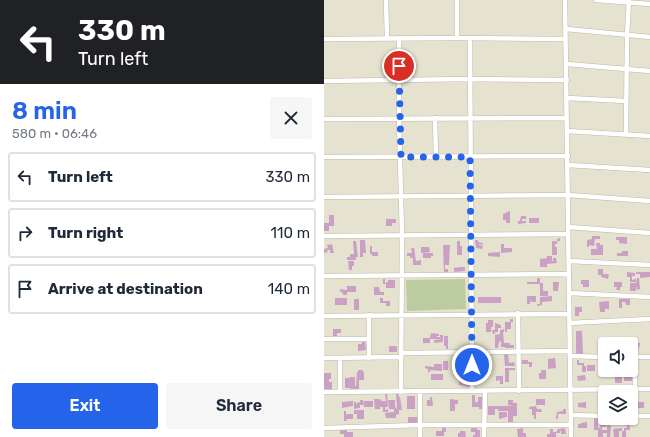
<!DOCTYPE html>
<meta charset="utf-8">
<style>
:root{--surface:#fff;--page:#f6f6f7;--text:#1f2937;--muted:#747a83;--line:#e0e1e3;--accent:#2563eb}
body{margin:0;font-family:Rubik,sans-serif;background:var(--page);color:var(--text);height:100vh;display:flex;flex-direction:column;font-size:15px;white-space:nowrap}
*{box-sizing:border-box;margin:0}
p{font-size:13px;color:var(--muted)}
.icon{flex:none;width:22px;height:22px;fill:none;stroke:currentColor;stroke-width:2;stroke-linecap:round;stroke-linejoin:round}
.map{position:relative;flex:1;overflow:hidden}
.details{display:flex;flex-direction:column;background:var(--surface);width:324px}
.details>*{flex:none}
.hud{background:#202124;color:#fff;overflow:hidden}
.buttons{position:absolute;left:274px;top:337px;display:grid;gap:8px}
.buttons a{display:grid;place-items:center;width:40px;height:40px;border-radius:4px;background:var(--surface);box-shadow:0 1px 3px #0004;font-size:20px}
.pin{position:absolute;display:grid;place-items:center;width:34px;height:34px;color:#fff;margin:-17px;border:2px solid #fff;border-radius:50%;box-shadow:0 1px 4px #0007}
.me{position:absolute;width:44px;margin:-22px;rotate:0deg;stroke-linejoin:round;filter:drop-shadow(0 0 3px #0008)}
.turn{display:flex;align-items:center;gap:14px;height:84px;padding:0 12px;font-size:18px}
.turn .icon{width:52px;height:52px;stroke-width:2.5}
.turn b{display:block;font-size:28px;line-height:34px}
.round{display:grid;place-items:center;flex:none;width:42px;height:42px;border-radius:4px;background:var(--page)}
.overview{display:flex;align-items:center;justify-content:space-between;height:68px;padding:0 12px}
h1{font-size:24px;font-weight:600;line-height:30px;color:var(--accent)}
.primary-button{display:flex;gap:8px;margin-top:auto;padding:8px 12px}
.primary-button a{flex:1;height:46px;border-radius:4px;background:var(--accent);color:#fff;font-size:16px;font-weight:600;line-height:46px;text-align:center}
.primary-button a+a{background:var(--page);color:var(--text)}
ul{padding:0;list-style:none}
li{display:flex;align-items:center;gap:12px;height:50px;margin:0 8px 6px;padding:0 4px;border:2px solid var(--line);border-radius:4px}
li div{flex:1}
li b{display:block;font-size:15px}
li em{font-style:normal}
main{display:flex;flex:1;min-height:0}
.map>svg:first-child{display:block}
.green{fill:#bbcda0}
.building{fill:#caa1c5}
.lines{fill:none;stroke-linecap:round;stroke-linejoin:round}
.minor-casing{stroke:#bbb8a6;stroke-width:5.5}
.minor{stroke:#fff;stroke-width:4.5}
.route{stroke:#2563eb;stroke-width:7;stroke-dasharray:0 12.6}
</style>
<main>
<section class="details">
<div class="hud">
<div class="turn"><svg class="icon" aria-label="left" viewBox="0 0 24 24"><path d="M17 20v-9H6M10 6l-5 5 5 5"/></svg><div><b>330 m</b>Turn left</div></div>
</div>
<div class="overview"><div><h1>8 min</h1><p>580 m · 06:46</p></div><a class="round"><svg class="icon" aria-label="close" viewBox="0 0 24 24"><path d="M6 6l12 12M18 6L6 18"/></svg></a></div>
<ul>
<li><svg class="icon" aria-label="left" viewBox="0 0 24 24"><path d="M17 20v-9H6M10 6l-5 5 5 5"/></svg><div><b>Turn left</b></div><em>330 m</em></li>
<li><svg class="icon" aria-label="right" viewBox="0 0 24 24"><path d="M7 20v-9h11M14 6l5 5-5 5"/></svg><div><b>Turn right</b></div><em>110 m</em></li>
<li><svg class="icon" aria-label="arrive" viewBox="0 0 24 24"><path d="M6 21V4h12l-3 4 3 4H6"/></svg><div><b>Arrive at destination</b></div><em>140 m</em></li>
</ul>
<div class="primary-button"><a>Exit</a><a>Share</a></div>
</section>
<div class="map">
<svg width="326" height="437" viewBox="0 0 326 437">
<rect width="100%" height="100%" fill="#e5e2d0"/>
<!-- green -->
<path class="green" d="M141,279L142,309L83,311L82,280Z"/>
<!-- building -->
<path class="building" d="M186,211V223H182V220H179V214Z
M5,215H10V226H5V231H0V223H5Z
M197,216H202V219H198V221H202V223L194,224V221H196Z
M205,218H215V223H205Z
M62,219H72V223H68V226H62Z
M268,236H276V239H271L270,246L265,245V247H263V240L268,239Z
M292,237H303V244L295,243V240H292Z
M236,238V241H233V244H231V247H233V255H228V241H233V239Z
M36,240H41L42,253H39V257H36Z
M151,240H154V242L159,243V245L155,244V245L159,246L158,249L152,248Z
M29,241H32L34,257H32V260H23V257H26V254H30Z
M133,241H136V246H138V255H133Z
M272,243H276V245H279V255H267V249H273Z
M8,244L10,253H6V250H3L4,252L0,253V249L4,248L3,245Z
M177,244H180V248H188V252L177,253Z
M119,245H126L125,265H121V269H124V272H120Z
M46,246H48V252H54V256H48V254H46Z
M97,247H105L106,252L97,253Z
M87,248H90L92,261L97,260V265H89V258H86V256H83V253H88Z
M298,251H304V256H293V253H298Z
M176,252V257L164,256V253Z
M99,253H109V256H107V258H99Z
M223,256H228V261H229V258H232L233,263L223,264V267H216V259L223,258Z
M24,261H30V266H28V270H25Z
M135,267H141V271L130,272V268Z
M274,269H279V274H285L284,279L277,277V275H274Z
M303,272L311,273V276H308V280L312,279V282H306V277H303Z
M312,272H326V277L316,278V274H312Z
M213,278H216V284H203V282H213Z
M313,278H315L316,289L313,290L312,286V291H306V283H312Z
M59,279H61V283L64,282V280H71V288H62V284H59Z
M257,280H265V287H259V284H257Z
M229,282H235L234,291H229Z
M290,282H298V287H296V290H292L293,287H290Z
M216,283H219V291H224V296H216Z
M23,286H32V292H23V295H19L18,292H16V289L23,290Z
M50,287H55L56,292H60V295H50Z
M203,296H212V302H207L206,299V304H203Z
M228,296V301L218,302V305L213,306V304H216V297Z
M154,297H177V303H154Z
M11,298H23V305H11Z
M56,298H59V301H66V306H62V303H56Z
M30,299H35V310H30Z
M295,299H306V305H302L301,302H298V308H295Z
M285,301V309H281V312H276L275,302Z
M251,307H258V312H255V316H251Z
M186,319H189V322H187V329H183V332H181V322H186Z
M164,320H169V327H167V332H162V323H164Z
M171,323L177,325V328H174V332H171V334H169L168,330H171Z
M9,329H17V333H13V336H9Z
M180,329V332H179L180,343H186V345H190V348H181V347H177V341L175,342L174,348H171V335L176,334V330Z
M252,331H258L259,354H252Z
M107,333L115,334V336H113V337H116V335H119V342L110,343V340L118,339H106V343H99V338H106Z
M120,336H124V349H122V346H120Z
M38,341H41L42,350L34,351V344H38Z
M304,342L316,343L315,348H307V344H304Z
M65,346H73V352H65Z
M145,353L146,365H142V368H138V358H141V354Z
M180,354H184L185,363L190,362L191,366H181Z
M231,358L232,368L224,369V359Z
M198,360H204V362H208V367H205V364H198Z
M253,360H255V363H260V366H262V372H258V365H253Z
M119,361H124V370H119Z
M110,364H118V371L106,370V372H104V369L101,368V366L110,367Z
M263,365H271V371H263Z
M181,368H191V370H185V382H181Z
M34,370H39V372H40V380H35V389L26,390V388H21V378H26V377H31V386H32L33,372H34Z
M217,370H222V379H215V373H217Z
M0,373H7V379H5V382H8V391H0Z
M107,374H119V380H107Z
M298,374V383H291V375Z
M261,375L262,380L254,381L253,376Z
M300,375H308V381H300Z
M172,376H179V384H176V380L172,381Z
M135,379H142V381L145,380L146,387L135,385Z
M61,393H63L64,407H61V410L64,409V412H59V407H56V409H51L50,399H56L58,401H62Z
M72,393H74L75,397H76L78,410H75V414L72,415V418H62L61,413L70,412V409H65L64,400H71V406L73,410Z
M148,395H151V402H154V397H158V409H155V407H148Z
M83,396H91V409H83Z
M106,397H108L109,406H103V400H106Z
M126,399L134,400V404H131V411H126Z
M212,399H221V405H212Z
M36,400H39L40,405H36V408L30,409V402H32L33,405V403L36,402Z
M184,400H189V403H193V416H189V412V422H184V411H174V409H171V415H164V406H184V409V406H189L184,405Z
M29,401V406L18,408V402Z
M40,401H49V407H40Z
M262,402V408L254,407V403Z
M312,402H320V408H312Z
M212,406L213,409H217L218,412H212V419H210V415H208V409H205V407Z
M239,409H242V414H234V419H232L233,412L239,411Z
M30,410H40V419H33V414H30Z
M20,411H22V416L23,414H29V419H22L23,421H20Z
M175,412H183V417L175,419Z
M84,417H94V423H84Z
M270,418H274V428L278,427V430H283V418H289V421H286V426H287L286,437H283V433H279V437H274V430H270Z
M279,418H282V427H276V420H279V424Z
M302,418H305L306,430H302V437H298V431H300V428H303Z
M263,422V428H254V424H257V423Z
M118,427H122V432H120V436H112V431H118Z
M147,428H153V430H156V437H149V435H151V432H147Z
M199,428V433H202V437H194L193,429Z
M241,428L242,434H237V431H236V433H232L234,429Z
M298,428V431H295V437H290L289,429Z
M226,429H229V432H232V437H223V434H226Z
M16,430H23V432H29V437H20V434H16Z
M136,431H141L142,437H134V433H136Z"/>
<g class="lines">
<defs>
<path id="minor" d="M62,0L63,38
M241,0L247,437
M272,0L326,4
M242,29L326,37
M75,38V118L78,236L77,392
M133,38V0
M146,38L148,391
M0,39L133,38L241,39
M243,64L326,71
M0,81L146,79L243,80
M243,98L302,101
M111,118L112,157
M0,119L243,118
M243,131L326,136
M302,134L303,35L305,0
M0,157L244,156
M244,165L326,170
M0,197L244,195L326,201
M244,227L326,233
M0,236L244,234
M245,261L326,265
M0,276L245,274
M245,293L326,297
M194,313L195,391
M0,316L245,314
M245,323L326,319
M0,339H45
M77,353L246,351
M246,356L281,357
M307,357H326
M0,358L77,357
M16,358V392
M45,358V315
M311,389V357
M0,392L326,389
M307,405V416
M247,415L281,416
M307,416H326
M0,428L96,425H247
M96,437V392
M160,437L161,391"/>
</defs>
<!-- minor casing -->
<use href="#minor" class="minor-casing"/>
<!-- minor -->
<use href="#minor" class="minor"/>
</g>
<g class="lines">
<!-- route -->
<path class="route" d="M75,66L77,157H146L148,365"/>
</g>
</svg>
<div class="buttons">
<a><svg class="icon" aria-label="sound" viewBox="0 0 24 24"><path d="M4 9h4l5-4v14l-5-4H4zM17 9q2 3 0 6"/></svg></a>
<a><svg class="icon" aria-label="layers" viewBox="0 0 24 24"><path d="M12 4l9 5-9 5-9-5zM3 14l9 5 9-5"/></svg></a>
</div>
<div class="pin" style="left:75px;top:66px;background:#d93025"><svg class="icon" aria-label="arrive" viewBox="0 0 24 24"><path d="M6 21V4h12l-3 4 3 4H6"/></svg></div>
<svg class="me" style="left:148px;top:365px" viewBox="-20 -20 40 40"><circle r="17" fill="#2563eb" stroke="#fff" stroke-width="3"/><path d="M0-11L8 9 0 5-8 9z" fill="#fff"/></svg>
</div>
</main>
